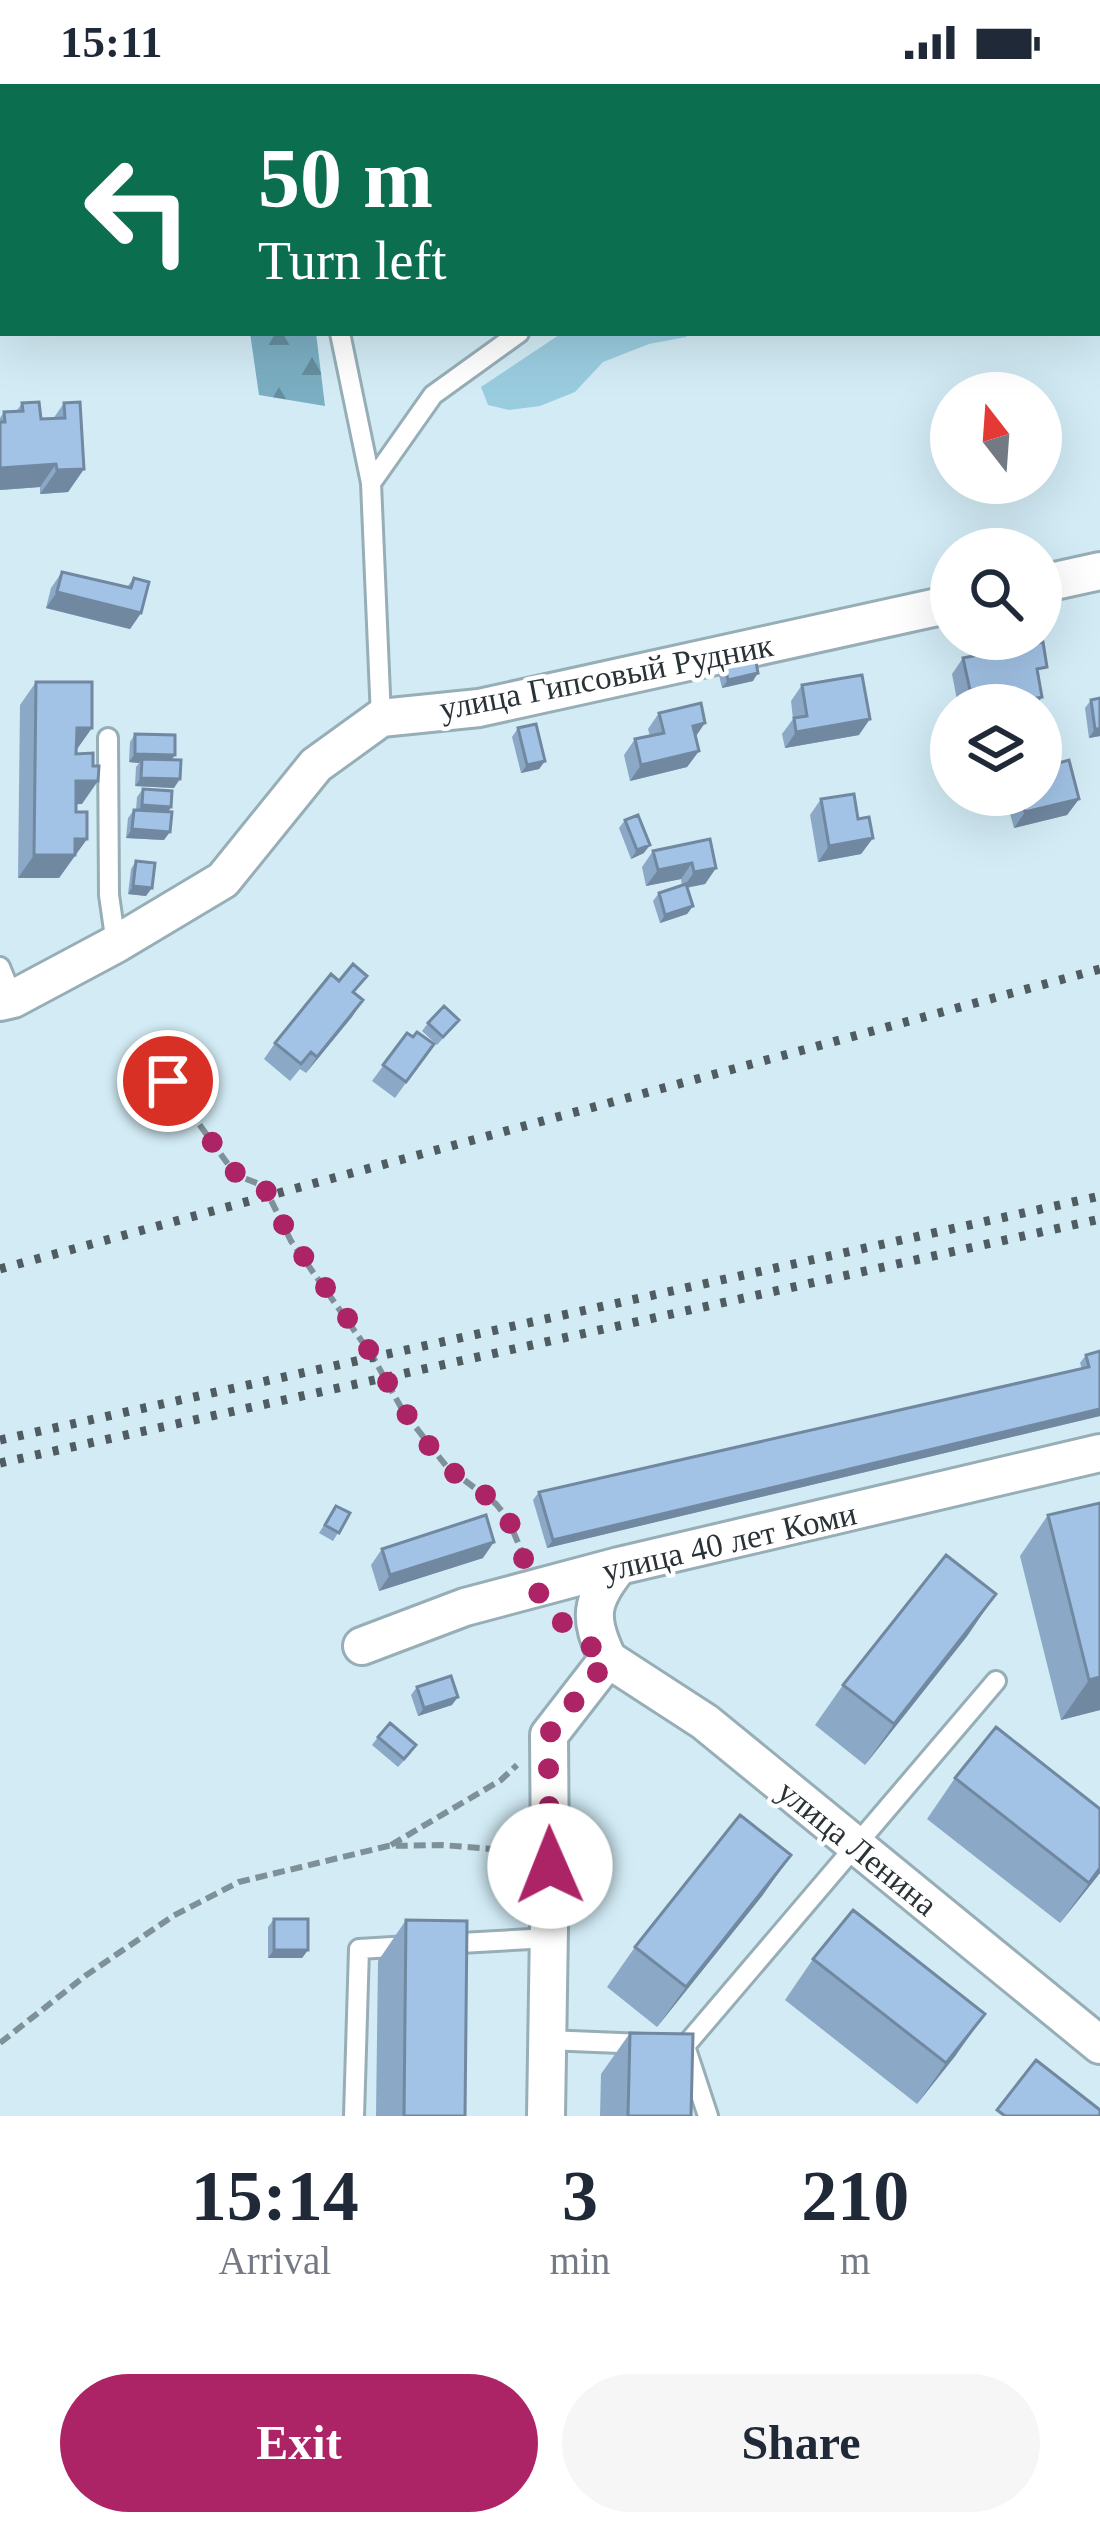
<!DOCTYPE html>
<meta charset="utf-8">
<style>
:root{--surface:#fff;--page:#f6f6f7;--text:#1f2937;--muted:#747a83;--accent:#ad2466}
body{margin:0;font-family:"Times New Roman",serif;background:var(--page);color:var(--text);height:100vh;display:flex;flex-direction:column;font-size:45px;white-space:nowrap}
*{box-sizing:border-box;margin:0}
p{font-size:39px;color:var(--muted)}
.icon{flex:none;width:66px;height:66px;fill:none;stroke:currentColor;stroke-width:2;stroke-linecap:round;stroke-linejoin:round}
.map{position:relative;height:2032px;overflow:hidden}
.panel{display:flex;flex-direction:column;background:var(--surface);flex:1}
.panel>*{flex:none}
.hud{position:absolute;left:0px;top:0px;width:1101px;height:252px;box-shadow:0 12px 48px #0002;background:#0b6e4f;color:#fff;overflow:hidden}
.needle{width:78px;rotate:343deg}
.buttons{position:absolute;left:930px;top:288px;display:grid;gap:24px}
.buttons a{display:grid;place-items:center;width:132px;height:132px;border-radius:50%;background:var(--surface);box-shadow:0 12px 48px #0002;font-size:60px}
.pin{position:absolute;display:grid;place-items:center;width:102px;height:102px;color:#fff;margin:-51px;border:6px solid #fff;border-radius:50%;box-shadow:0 3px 12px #0007}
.me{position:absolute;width:132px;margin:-66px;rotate:359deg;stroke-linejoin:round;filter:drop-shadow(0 0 9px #0008)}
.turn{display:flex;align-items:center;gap:42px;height:252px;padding:0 60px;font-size:54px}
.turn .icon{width:156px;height:156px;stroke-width:2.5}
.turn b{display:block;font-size:84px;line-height:102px}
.eta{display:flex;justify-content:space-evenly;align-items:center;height:204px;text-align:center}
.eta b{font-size:72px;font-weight:800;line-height:84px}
.cta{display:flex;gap:24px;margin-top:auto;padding:24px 60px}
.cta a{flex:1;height:138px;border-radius:72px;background:var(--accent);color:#fff;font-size:48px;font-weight:800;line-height:138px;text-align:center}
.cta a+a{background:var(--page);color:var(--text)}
.status{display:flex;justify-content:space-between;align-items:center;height:84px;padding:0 60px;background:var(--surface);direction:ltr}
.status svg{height:33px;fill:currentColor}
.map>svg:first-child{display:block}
.green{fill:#9acce0}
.forest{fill:url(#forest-firs)}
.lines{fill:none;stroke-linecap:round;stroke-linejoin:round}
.lane-casing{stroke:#97aeb7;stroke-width:24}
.street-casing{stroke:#97aeb7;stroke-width:42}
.path{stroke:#7f9198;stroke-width:6;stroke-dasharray:12 6;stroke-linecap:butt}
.lane{stroke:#fff;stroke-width:18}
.street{stroke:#fff;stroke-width:36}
.rail{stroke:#4f5c61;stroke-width:9;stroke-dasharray:6 12;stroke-linecap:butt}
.wall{fill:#8ba8c6}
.shaded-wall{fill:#7188a1}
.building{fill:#a2c3e6;stroke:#7188a1;stroke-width:3}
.route{stroke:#ad2466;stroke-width:21;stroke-dasharray:0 37.8}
.labels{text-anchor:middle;stroke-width:9;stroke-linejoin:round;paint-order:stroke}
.street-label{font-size:33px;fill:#293337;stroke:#fff}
</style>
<div class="status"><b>15:11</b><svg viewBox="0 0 49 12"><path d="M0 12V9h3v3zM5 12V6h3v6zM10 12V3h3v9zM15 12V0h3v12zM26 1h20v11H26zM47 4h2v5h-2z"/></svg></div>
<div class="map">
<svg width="1100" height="2032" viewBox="0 0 1100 2032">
<defs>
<pattern id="forest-firs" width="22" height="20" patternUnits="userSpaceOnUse" patternTransform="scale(3)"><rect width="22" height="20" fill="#7baec2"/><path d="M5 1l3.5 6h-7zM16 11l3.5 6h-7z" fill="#658e9e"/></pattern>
</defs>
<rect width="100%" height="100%" fill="#d2ebf5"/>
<!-- green -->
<path class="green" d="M562,249H691L686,253L649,260L603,278L575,308L540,322L509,326L488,321L481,303Z"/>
<!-- forest -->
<path class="forest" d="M250,249H316L325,322L259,311Z"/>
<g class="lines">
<defs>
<path id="lane" d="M309,0V3
M950,0L959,3
M836,3V0
M1098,46L1100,47
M340,249L371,399
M381,634L371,399L433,311L519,249
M108,654L109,811L116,860
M0,883L13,915
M443,1860L549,1854
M547,1956L644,1960
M671,1961L685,1962L996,1597
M685,1962L708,2032
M354,2032L359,1865L409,1862"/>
<path id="street" d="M1041,500L1100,487
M0,918L13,915L116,860L223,796L316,681L381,634L479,624L951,520
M362,1562L465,1523L619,1482L1100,1369
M608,1575L705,1638L1100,1961
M608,1575C588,1534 590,1517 619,1482
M546,2032L550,1782L549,1651L608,1575"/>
</defs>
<!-- lane casing -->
<use href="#lane" class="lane-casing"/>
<!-- street casing -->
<use href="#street" class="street-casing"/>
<!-- path -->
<path class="path" d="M168,997L230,1083L239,1092L264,1102L291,1157L373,1273L403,1327L447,1383L496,1420L508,1435L524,1473
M391,1761L501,1696L517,1681
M0,1959L85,1892L173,1832L239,1798L388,1762L442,1761L504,1766L517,1770"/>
<!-- lane -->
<use href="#lane" class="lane"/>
<!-- street -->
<use href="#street" class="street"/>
<!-- rail -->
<path class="rail" d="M0,1185L1100,885
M0,1356L1100,1112
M0,1379L1100,1135"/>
</g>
<!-- wall -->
<path class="wall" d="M22,319L41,335H53L64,319L84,385L68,408L40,410V403L0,406V334L4,328H16Z
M62,488L127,503L134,494L141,529L130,545L46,524L51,504Z
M963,574L1039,596L1042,613L1036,621H958L952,590Z
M724,579L753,597L722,604L718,587Z
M36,598L76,666L82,720H76V728L87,755L59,794H18L20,621Z
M802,601L859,651L785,664L782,650L793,635L791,617Z
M1100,614V652L1089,654L1085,624L1091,616Z
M659,629L695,653L699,667L687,683L630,697L624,671L635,655L650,652L648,645Z
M518,644L545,677L539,685L521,689L512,653Z
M135,650L175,671L171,676L174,704L135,702L136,683L139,679L129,678L130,658Z
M143,705L171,723L168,728L164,756L126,754L128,734L134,726H136L137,713Z
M991,711H1041L1079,715L1067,731L1014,744L1006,715L1005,718L992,720Z
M821,715L858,735L873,754L861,770L818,778L810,731Z
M625,736L644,769L631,775L619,744Z
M653,767L716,784L705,800L687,804L693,822L687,830L660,839L653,817L659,809L682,802L681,795L646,802L642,783Z
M136,777L146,812L128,810L131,785Z
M354,909L363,916L306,989L300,985L290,997L264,975L275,959Z
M459,936L437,961L422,947L428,939Z
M407,949L413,953L434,960L395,1014L372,997Z
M1100,1267V1332L547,1464L533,1416L539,1408L1082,1285L1080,1279L1086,1271Z
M336,1422L350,1429L333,1457L319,1449Z
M1048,1431L1100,1626L1061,1636L1020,1472Z
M382,1465L483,1474L379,1507L371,1481Z
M968,1551L865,1681L815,1641L843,1601Z
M417,1603L452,1621L418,1632L411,1611Z
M378,1653L411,1669L398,1683L372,1661Z
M955,1694L1100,1725V1789L1060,1839L927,1735Z
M791,1771L762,1812L657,1943L607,1903L635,1863Z
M274,1835L308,1866L302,1874H268V1843Z
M406,1836L465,2032H376L378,1877Z
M813,1875L956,1971L917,2020L785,1916Z
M630,1949L691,2032H600L601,1990Z"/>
<!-- shaded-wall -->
<path class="shaded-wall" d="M56,380L40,403L0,406V384Z
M84,385L68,408L40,410L57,386Z
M57,508L141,529L130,545L46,524Z
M758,589L753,597L722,604L728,596Z
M979,604L968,621H959L970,606Z
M1042,613L1036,621H1002Z
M870,635L859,651L785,664L796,648Z
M705,639L694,655L693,642Z
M77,644H92L75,668Z
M1095,645H1100V652L1089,654Z
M699,667L687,683L630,697L641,681Z
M135,670L175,671L169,679L142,675L139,679L129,678Z
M545,677L539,685L521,689L527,681Z
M141,694L180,695L174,704L135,702Z
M76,697H98L82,720L60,721Z
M1010,711L1005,718L992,720L997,712Z
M1079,715L1067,731L1014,744L1025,728Z
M142,721L171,723L166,731L136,729Z
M132,745L170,748L164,756L126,754Z
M873,754L861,770L818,778L829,762Z
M75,755H87L59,794H18L34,771Z
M650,761L644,769L631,775L637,766Z
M692,779L681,795L646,802L658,786Z
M716,784L705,800L683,804L694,788Z
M133,802L152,804L146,812L128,810Z
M693,822L687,830L660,839L665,831Z
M363,916L352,933L306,989L317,973Z
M1100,1325V1332L547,1464L553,1456Z
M494,1458L483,1474L379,1507L390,1491Z
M996,1510L968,1551L865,1681L894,1640Z
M1100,1593V1626L1061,1636L1089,1596Z
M458,1613L452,1621L418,1632L424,1624Z
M791,1771L762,1812L657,1943L686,1903Z
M1100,1784V1789L1060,1839L1089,1799Z
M274,1866H308L302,1874H268Z
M985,1930L956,1971L917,2020L946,1979Z"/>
<!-- building -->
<path class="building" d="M39,318L41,335L65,334L64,319L80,318L84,385L57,386L56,380L0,384V338H5L4,328L23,327L22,319Z
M62,488L131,504L134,494L149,498L141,529L57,508Z
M1043,558L1047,583L1037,585L1042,613L1002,621H982L979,604L970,606L963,574Z
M755,572L758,589L728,596L724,579Z
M862,591L870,635L796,648L794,634L807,632L802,601Z
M36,598H92V644H77L76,670L93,669V682H99L98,697H76V728H87V755H75V771H34Z
M1100,614V645H1095L1091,616Z
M701,619L705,639L693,642L699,667L641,681L635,655L664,649L659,629Z
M536,640L545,677L527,681L518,644Z
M135,650L175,651V671L135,670Z
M142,675L181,676L180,695L141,694Z
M1069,676L1079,715L1025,728L1021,711H1041V684Z
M143,705L172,707L171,723L142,721Z
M854,710L858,735L869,733L873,754L829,762L821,715Z
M134,726L172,728L170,748L132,745Z
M638,731L650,761L637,766L625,736Z
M710,755L716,784L694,788L692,779L658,786L653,767Z
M136,777L155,779L152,804L133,802Z
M686,800L693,822L665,831L659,809Z
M353,880L367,892L353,908L363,916L317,973L311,968L301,980L275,959L331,890L339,897Z
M444,922L459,936L443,953L428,939Z
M417,948L434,960L406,998L383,981L407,949L413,953Z
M1100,1267V1325L553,1456L539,1408L1089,1283L1086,1271Z
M1100,1419V1593L1089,1596L1048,1431Z
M336,1422L350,1429L339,1449L325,1441Z
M486,1431L494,1458L390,1491L382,1465Z
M946,1471L996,1510L894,1640L843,1601Z
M451,1592L458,1613L424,1624L417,1603Z
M390,1639L416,1661L404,1675L378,1653Z
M996,1643L1100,1725V1784L1089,1799L955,1694Z
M740,1731L791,1771L686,1903L635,1863Z
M853,1826L985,1930L946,1979L813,1875Z
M274,1835H308V1866H274Z
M406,1836L467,1837L465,2032H404Z
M630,1949L693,1950L691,2032H628Z
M1036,1976L1100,2026V2032H1005L997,2026Z"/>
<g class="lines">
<!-- route -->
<path class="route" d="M168,997L230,1083L239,1092L264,1102C291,1165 337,1214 372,1271C395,1311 416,1351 449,1384C464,1400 485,1407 499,1423C520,1447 521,1479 537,1506C554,1536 580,1555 608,1575L548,1651L550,1782"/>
</g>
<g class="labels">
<!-- street labels -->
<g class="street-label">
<text transform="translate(606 592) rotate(-11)" y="12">улица Гипсовый Рудник</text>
<text transform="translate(729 1457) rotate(-13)" y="12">улица 40 лет Коми</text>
<text transform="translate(858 1763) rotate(39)" y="12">улица Ленина</text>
</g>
</g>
</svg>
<div class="buttons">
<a><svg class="needle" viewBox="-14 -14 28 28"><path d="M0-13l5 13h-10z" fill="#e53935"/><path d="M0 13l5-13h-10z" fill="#747a83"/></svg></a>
<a><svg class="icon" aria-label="search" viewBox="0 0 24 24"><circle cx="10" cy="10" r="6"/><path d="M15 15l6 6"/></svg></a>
<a><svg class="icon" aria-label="layers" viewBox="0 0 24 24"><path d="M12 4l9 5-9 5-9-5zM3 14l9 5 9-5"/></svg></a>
</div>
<div class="pin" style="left:168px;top:997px;background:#d93025"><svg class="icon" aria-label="arrive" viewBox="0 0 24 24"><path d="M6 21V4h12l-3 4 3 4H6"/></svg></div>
<svg class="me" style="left:550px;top:1782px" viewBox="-20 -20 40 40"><circle r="19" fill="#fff"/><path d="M0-13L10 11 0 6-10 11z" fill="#ad2466"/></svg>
<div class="hud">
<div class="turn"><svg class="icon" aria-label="left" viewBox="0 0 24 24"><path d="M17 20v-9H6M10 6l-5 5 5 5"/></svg><div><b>50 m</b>Turn left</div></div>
</div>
</div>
<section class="panel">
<div class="eta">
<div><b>15:14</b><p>Arrival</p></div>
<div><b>3</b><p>min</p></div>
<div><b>210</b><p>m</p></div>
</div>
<div class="cta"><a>Exit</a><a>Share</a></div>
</section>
